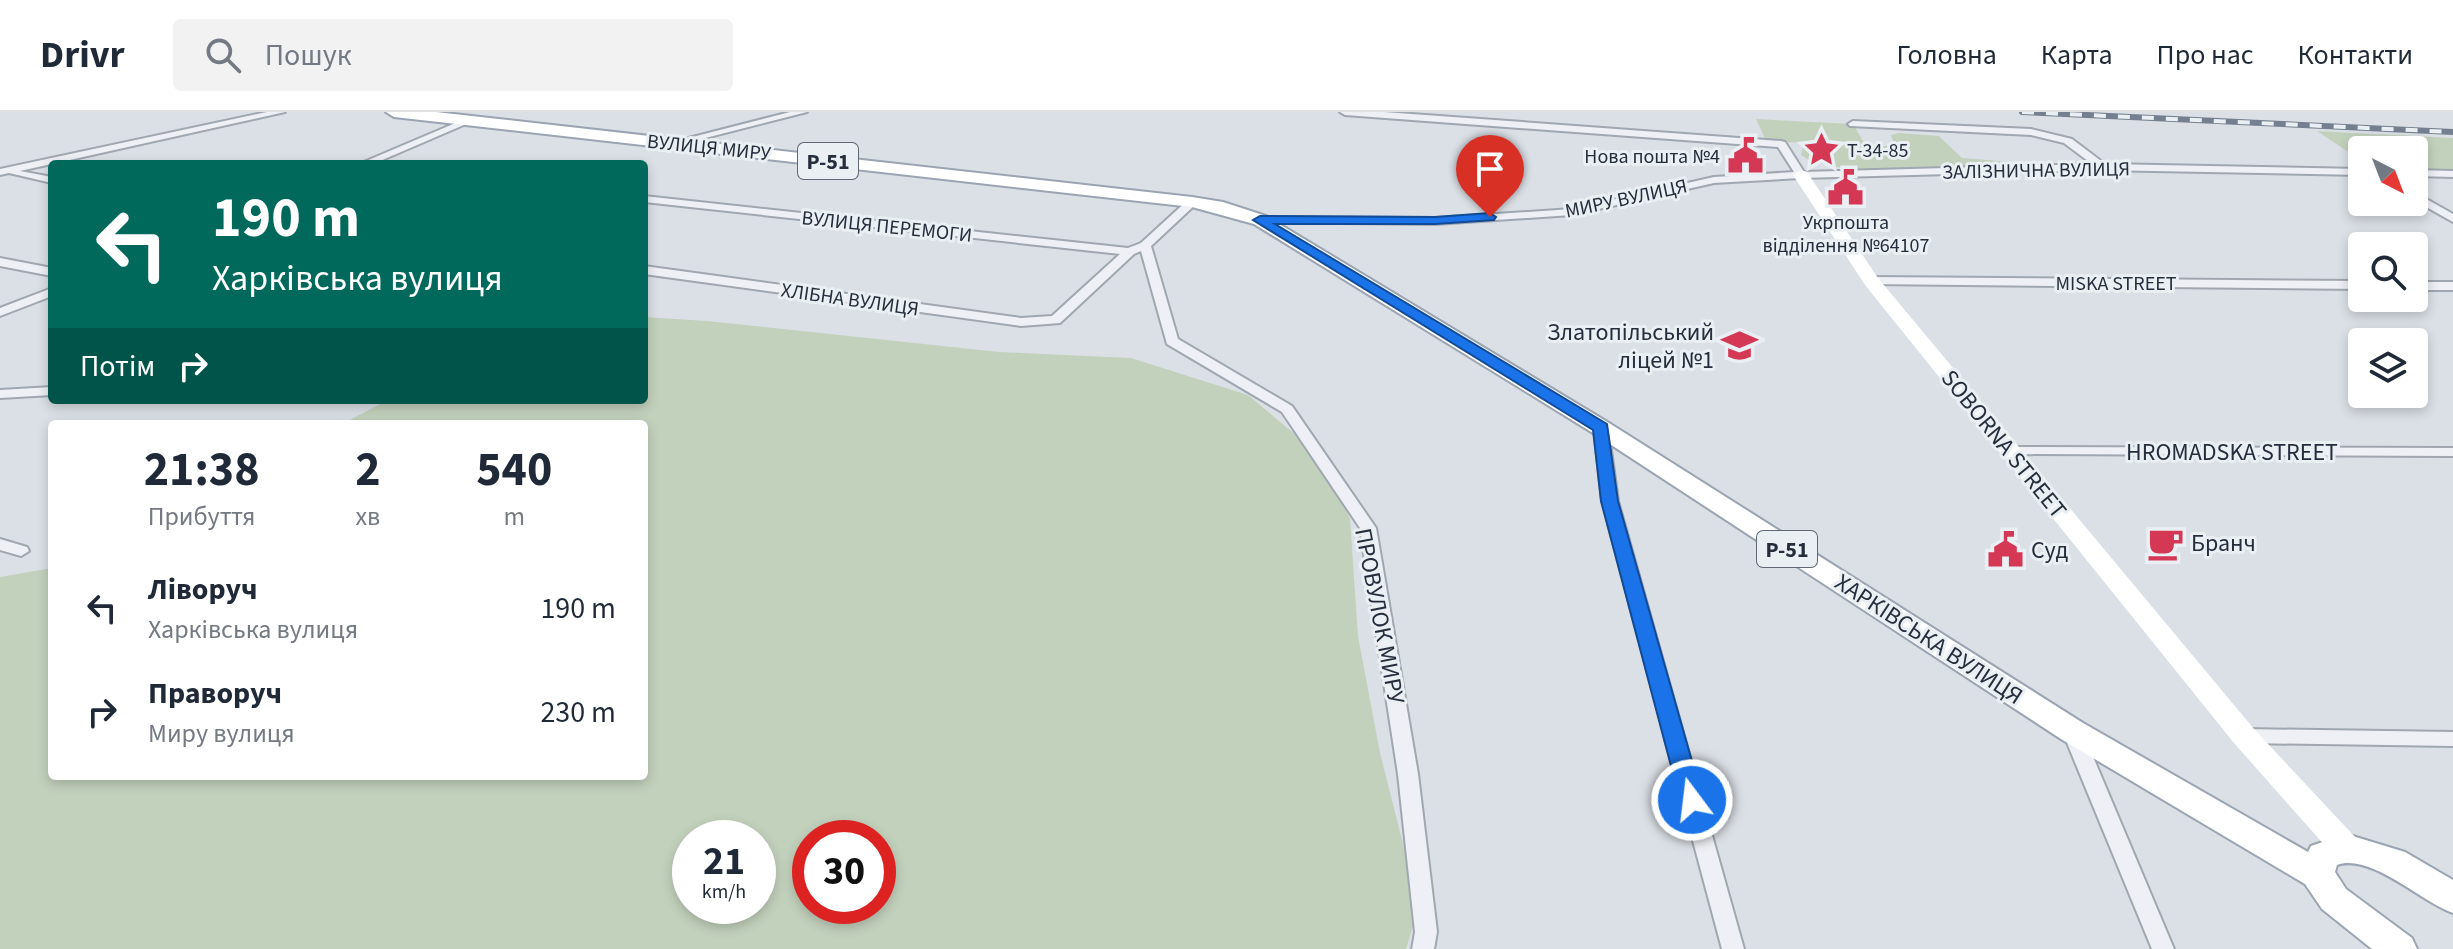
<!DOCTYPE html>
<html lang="uk">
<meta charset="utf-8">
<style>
:root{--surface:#fff;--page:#f2f2f3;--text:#1f2937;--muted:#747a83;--line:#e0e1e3}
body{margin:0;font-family:"Source Sans 3",sans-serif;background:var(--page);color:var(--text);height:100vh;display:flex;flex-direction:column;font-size:30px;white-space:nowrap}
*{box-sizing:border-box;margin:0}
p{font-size:26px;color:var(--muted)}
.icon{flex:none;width:44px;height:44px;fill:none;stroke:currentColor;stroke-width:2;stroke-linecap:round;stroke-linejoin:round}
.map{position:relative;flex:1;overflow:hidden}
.panel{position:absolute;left:48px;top:308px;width:600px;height:360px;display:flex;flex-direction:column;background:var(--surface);border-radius:8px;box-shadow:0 4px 12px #0003}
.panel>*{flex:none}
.hud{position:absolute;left:48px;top:48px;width:600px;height:244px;border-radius:8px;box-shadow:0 4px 12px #0003;background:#00695c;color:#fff;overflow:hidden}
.needle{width:52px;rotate:138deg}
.fabs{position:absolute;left:2348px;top:24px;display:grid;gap:16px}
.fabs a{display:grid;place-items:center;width:80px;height:80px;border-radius:8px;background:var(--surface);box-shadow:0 4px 12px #0003;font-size:40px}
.speed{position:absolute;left:672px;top:708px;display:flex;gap:16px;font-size:40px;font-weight:700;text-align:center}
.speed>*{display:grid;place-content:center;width:104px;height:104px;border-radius:50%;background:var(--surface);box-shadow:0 4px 12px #0003;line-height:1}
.speed small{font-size:20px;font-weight:400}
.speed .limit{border:12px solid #d22;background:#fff;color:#111}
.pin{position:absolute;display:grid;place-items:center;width:68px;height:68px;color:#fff;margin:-82px -34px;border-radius:50% 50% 50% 0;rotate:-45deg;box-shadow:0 0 8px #0007}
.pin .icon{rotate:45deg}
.me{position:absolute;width:88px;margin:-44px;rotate:345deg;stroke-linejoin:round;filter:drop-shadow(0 0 6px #0008)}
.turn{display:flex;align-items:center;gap:28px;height:168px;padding:0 32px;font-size:36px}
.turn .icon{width:104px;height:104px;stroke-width:2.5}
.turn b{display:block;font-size:56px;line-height:68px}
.then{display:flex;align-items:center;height:76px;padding:0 32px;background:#0003;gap:16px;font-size:30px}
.eta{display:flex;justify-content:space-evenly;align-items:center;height:136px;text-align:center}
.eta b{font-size:48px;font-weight:700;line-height:56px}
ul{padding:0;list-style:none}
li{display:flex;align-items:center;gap:24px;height:104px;padding:0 32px}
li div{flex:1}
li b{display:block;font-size:30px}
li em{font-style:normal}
header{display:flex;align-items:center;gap:48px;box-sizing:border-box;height:112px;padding:0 40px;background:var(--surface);border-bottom:2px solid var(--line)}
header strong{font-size:38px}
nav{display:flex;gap:44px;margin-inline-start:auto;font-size:28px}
.search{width:560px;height:72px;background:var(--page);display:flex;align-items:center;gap:20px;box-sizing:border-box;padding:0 28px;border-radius:8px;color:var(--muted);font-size:30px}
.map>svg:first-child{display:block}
.green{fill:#c2d1bc;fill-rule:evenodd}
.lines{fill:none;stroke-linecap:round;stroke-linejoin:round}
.street-casing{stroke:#a0a7b0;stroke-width:4}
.primary-casing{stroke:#9aa4b3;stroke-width:4}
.street{fill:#eef0f5;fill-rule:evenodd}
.secondary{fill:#fff;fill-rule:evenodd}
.primary{fill:#fff;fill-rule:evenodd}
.rail-casing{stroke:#748090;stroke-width:6}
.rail{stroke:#eaeff4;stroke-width:4;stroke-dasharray:12;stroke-linecap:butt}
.route{fill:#1a73e8;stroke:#114b97;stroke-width:2}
.labels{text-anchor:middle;stroke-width:6;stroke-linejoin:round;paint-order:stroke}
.far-street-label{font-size:20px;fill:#242e3d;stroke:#eaeff4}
.far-poi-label{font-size:20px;fill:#242e3d;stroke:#eaeff4;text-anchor:start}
.shield{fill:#eaeff4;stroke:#5f6874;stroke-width:2}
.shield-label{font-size:22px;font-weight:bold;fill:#242e3d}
.poi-label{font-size:24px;fill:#242e3d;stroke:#eaeff4;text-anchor:start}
.street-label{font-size:24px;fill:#242e3d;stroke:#eaeff4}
</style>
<header>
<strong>Drivr</strong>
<div class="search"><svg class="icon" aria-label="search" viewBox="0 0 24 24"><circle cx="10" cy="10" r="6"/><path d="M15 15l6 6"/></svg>Пошук</div>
<nav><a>Головна</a><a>Карта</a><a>Про нас</a><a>Контакти</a></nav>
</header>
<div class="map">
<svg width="2453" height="837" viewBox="0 0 2453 837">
<rect width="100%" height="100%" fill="#dbe0e6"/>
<!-- green -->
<path class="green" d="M1756,7L1853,12L1866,34H1895L1891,23L1899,21L1939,24L1962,46L2012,50C1971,57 1832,68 1801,43L1804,31L1766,29Z
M2317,19L2453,26V62L2414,61V38H2362V49Z
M644,205L707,209L999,240L1131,246L1248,283L1321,344L1350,407L1358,524L1380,641L1419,795L1406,837H0V465L52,456V664H644V312H342L388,288H644ZM690,726H758V794H690ZM810,726H878V794H810Z"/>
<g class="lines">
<defs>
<path id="street" d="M267,0H285L20,59L52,65V71L9,61L0,63V57Z
M790,0H807L674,34L669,31Z
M1340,0H1384L1781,29L1785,30L1804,60L2092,52L2064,31L2031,23L1850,14L1848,12L1853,9L2031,17L2072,27L2105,52L2362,57V63L2099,58L1801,66L1714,71L1572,103L1435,112L1256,110V106L1260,105L1435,106L1572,97L1714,65L1794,60L1778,35L1345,3Z
M465,7L473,9L373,52H359Z
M2414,58L2453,59V65L2414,64Z
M2414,80L2453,102V110L2414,88Z
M644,84L1128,136L1141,131L1188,88H1196V92L1151,134L1178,227L1292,294L1376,416L1418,662L1437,820L1434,837H1412L1415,820L1398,662L1360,416L1282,300L1167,232L1141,139L1134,142L1060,211L1021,214L644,162V154L1021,206L1052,204L1120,142L644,90Z
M0,146L52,156V164L0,154Z
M1871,165L2362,169V177L1867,172V166Z
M2414,170H2453V178H2414Z
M52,176V184L0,204V196Z
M52,275V283L0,286V278Z
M1601,312L1608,316L1618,389L1744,837H1722L1602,389L1594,316Z
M2010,335L2453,336V344L2005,342L2003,339Z
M0,427L27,435L29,439L21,444L0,438Z
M2073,614L2080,616L2083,621L2174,837H2152L2063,621L2066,616Z
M2244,617L2453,620V634L2244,631L2237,629L2234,624L2237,619Z"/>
<path id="primary" d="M386,0H436L1192,85L1223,90L1266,104L1609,311L2083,611L2308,740L2311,734L2346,722L2405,740L2453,768V801C2421,790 2371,741 2337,753L2335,760L2346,777L2412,826L2417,837H2372L2322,797L2305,772L2061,627L1593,321L1254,112L1192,95L394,5Z"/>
</defs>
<!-- street casing -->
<use href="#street" class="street-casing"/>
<!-- primary casing -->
<use href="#primary" class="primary-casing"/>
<!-- street -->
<use href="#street" class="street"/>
<!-- secondary -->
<path class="secondary" d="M1801,58L1807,60L1878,166L2254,617L2357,727L2362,736L2357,745L2346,749L2335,745L2234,631L1865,173L1793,63Z"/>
<!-- primary -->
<use href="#primary" class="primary"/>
<defs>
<path id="rail" d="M2022,0L2453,20"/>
</defs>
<!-- rail casing -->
<use href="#rail" class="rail-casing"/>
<!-- rail -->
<use href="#rail" class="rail"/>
</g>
<!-- route -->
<path class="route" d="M1490,101L1496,105L1494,108L1435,112H1275L1607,312L1618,389L1703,688L1700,694L1692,697L1684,694L1680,688L1601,389L1593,318L1253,108L1260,104L1435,105Z"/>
<!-- icons -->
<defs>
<symbol id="sight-bare" viewBox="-9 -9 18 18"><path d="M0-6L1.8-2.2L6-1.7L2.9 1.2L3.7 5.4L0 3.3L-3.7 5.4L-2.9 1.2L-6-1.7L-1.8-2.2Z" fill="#d43854" stroke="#eaeff4" stroke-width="2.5" paint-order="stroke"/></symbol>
<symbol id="civic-bare" viewBox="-9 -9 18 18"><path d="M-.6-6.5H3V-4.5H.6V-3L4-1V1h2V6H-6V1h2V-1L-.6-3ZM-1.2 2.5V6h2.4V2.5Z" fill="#d43854" stroke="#eaeff4" stroke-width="2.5" paint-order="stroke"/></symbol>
<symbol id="school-bare" viewBox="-9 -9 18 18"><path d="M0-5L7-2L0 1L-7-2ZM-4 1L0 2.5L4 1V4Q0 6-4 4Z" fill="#d43854" stroke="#eaeff4" stroke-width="2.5" paint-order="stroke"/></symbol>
<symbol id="cafe-bare" viewBox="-9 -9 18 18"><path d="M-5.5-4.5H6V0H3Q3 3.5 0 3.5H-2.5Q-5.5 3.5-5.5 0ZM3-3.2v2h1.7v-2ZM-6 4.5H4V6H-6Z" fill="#d43854" stroke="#eaeff4" stroke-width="2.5" paint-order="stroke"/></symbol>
</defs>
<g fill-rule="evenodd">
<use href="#sight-bare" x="1796" y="12" width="51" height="51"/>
<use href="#civic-bare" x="1720" y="18" width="51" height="51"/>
<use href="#civic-bare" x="1820" y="50" width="51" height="51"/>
<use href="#school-bare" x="1714" y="208" width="51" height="51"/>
<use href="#cafe-bare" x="2140" y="406" width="51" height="51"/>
<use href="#civic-bare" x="1980" y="412" width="51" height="51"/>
</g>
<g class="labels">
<!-- far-street labels -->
<g class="far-street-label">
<text transform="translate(709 35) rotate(6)" y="7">ВУЛИЦЯ МИРУ</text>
<text transform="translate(2036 58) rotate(-1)" y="7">ЗАЛІЗНИЧНА ВУЛИЦЯ</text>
<text transform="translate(1626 86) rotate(-12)" y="7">МИРУ ВУЛИЦЯ</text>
<text transform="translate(887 114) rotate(6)" y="7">ВУЛИЦЯ ПЕРЕМОГИ</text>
<text x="2116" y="178">MISKA STREET</text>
<text transform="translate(850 187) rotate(8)" y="7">ХЛІБНА ВУЛИЦЯ</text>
</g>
<!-- far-poi labels -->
<g class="far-poi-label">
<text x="1847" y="45">Т-34-85</text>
<text x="1720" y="51" text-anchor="end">Нова пошта №4</text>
<text x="1846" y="117" text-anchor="middle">Укрпошта<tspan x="1846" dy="23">відділення №64107</tspan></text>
</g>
<!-- shield labels -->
<g class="shield">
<rect x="798" y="31" width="60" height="36" rx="6"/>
<rect x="1757" y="419" width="60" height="36" rx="6"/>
</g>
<g class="shield-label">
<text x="828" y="57">Р-51</text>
<text x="1787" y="445">Р-51</text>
</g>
<!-- poi labels -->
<g class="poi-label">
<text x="1714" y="228" text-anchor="end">Златопільський<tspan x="1714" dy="28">ліцей №1</tspan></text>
<text x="2191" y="439">Бранч</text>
<text x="2031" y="446">Суд</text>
</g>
<!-- street labels -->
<g class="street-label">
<text transform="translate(2004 332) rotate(51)" y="8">SOBORNA STREET</text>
<text x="2232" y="348">HROMADSKA STREET</text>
<text transform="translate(1380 504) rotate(79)" y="8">ПРОВУЛОК МИРУ</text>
<text transform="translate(1929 527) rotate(33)" y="8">ХАРКІВСЬКА ВУЛИЦЯ</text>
</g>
</g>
</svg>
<div class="fabs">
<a><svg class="needle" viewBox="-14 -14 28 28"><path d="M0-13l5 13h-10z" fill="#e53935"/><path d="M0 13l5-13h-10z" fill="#747a83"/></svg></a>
<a><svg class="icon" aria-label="search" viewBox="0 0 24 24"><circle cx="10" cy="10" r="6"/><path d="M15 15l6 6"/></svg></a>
<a><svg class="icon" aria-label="layers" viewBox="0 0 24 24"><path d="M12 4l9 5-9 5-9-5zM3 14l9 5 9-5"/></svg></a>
</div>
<div class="speed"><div>21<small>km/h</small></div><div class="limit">30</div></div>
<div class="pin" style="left:1490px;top:105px;background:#d93025"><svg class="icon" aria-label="arrive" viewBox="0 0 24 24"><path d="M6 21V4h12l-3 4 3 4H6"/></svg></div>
<svg class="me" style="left:1692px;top:688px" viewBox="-20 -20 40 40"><circle r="17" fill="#1a73e8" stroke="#fff" stroke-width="3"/><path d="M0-11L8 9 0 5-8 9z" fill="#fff"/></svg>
<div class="hud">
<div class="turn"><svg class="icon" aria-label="left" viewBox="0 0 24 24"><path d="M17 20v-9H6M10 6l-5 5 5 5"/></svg><div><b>190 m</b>Харківська вулиця</div></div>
<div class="then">Потім<svg class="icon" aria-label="right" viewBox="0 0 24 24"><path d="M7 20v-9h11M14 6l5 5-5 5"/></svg></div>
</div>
<section class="panel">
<div class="eta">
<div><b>21:38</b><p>Прибуття</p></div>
<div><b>2</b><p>хв</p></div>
<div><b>540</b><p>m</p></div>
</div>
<ul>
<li><svg class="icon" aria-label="left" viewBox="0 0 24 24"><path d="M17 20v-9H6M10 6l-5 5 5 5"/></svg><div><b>Ліворуч</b><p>Харківська вулиця</p></div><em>190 m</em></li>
<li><svg class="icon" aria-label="right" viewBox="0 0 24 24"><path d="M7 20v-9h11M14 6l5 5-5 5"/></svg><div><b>Праворуч</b><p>Миру вулиця</p></div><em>230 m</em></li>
</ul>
</section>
</div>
